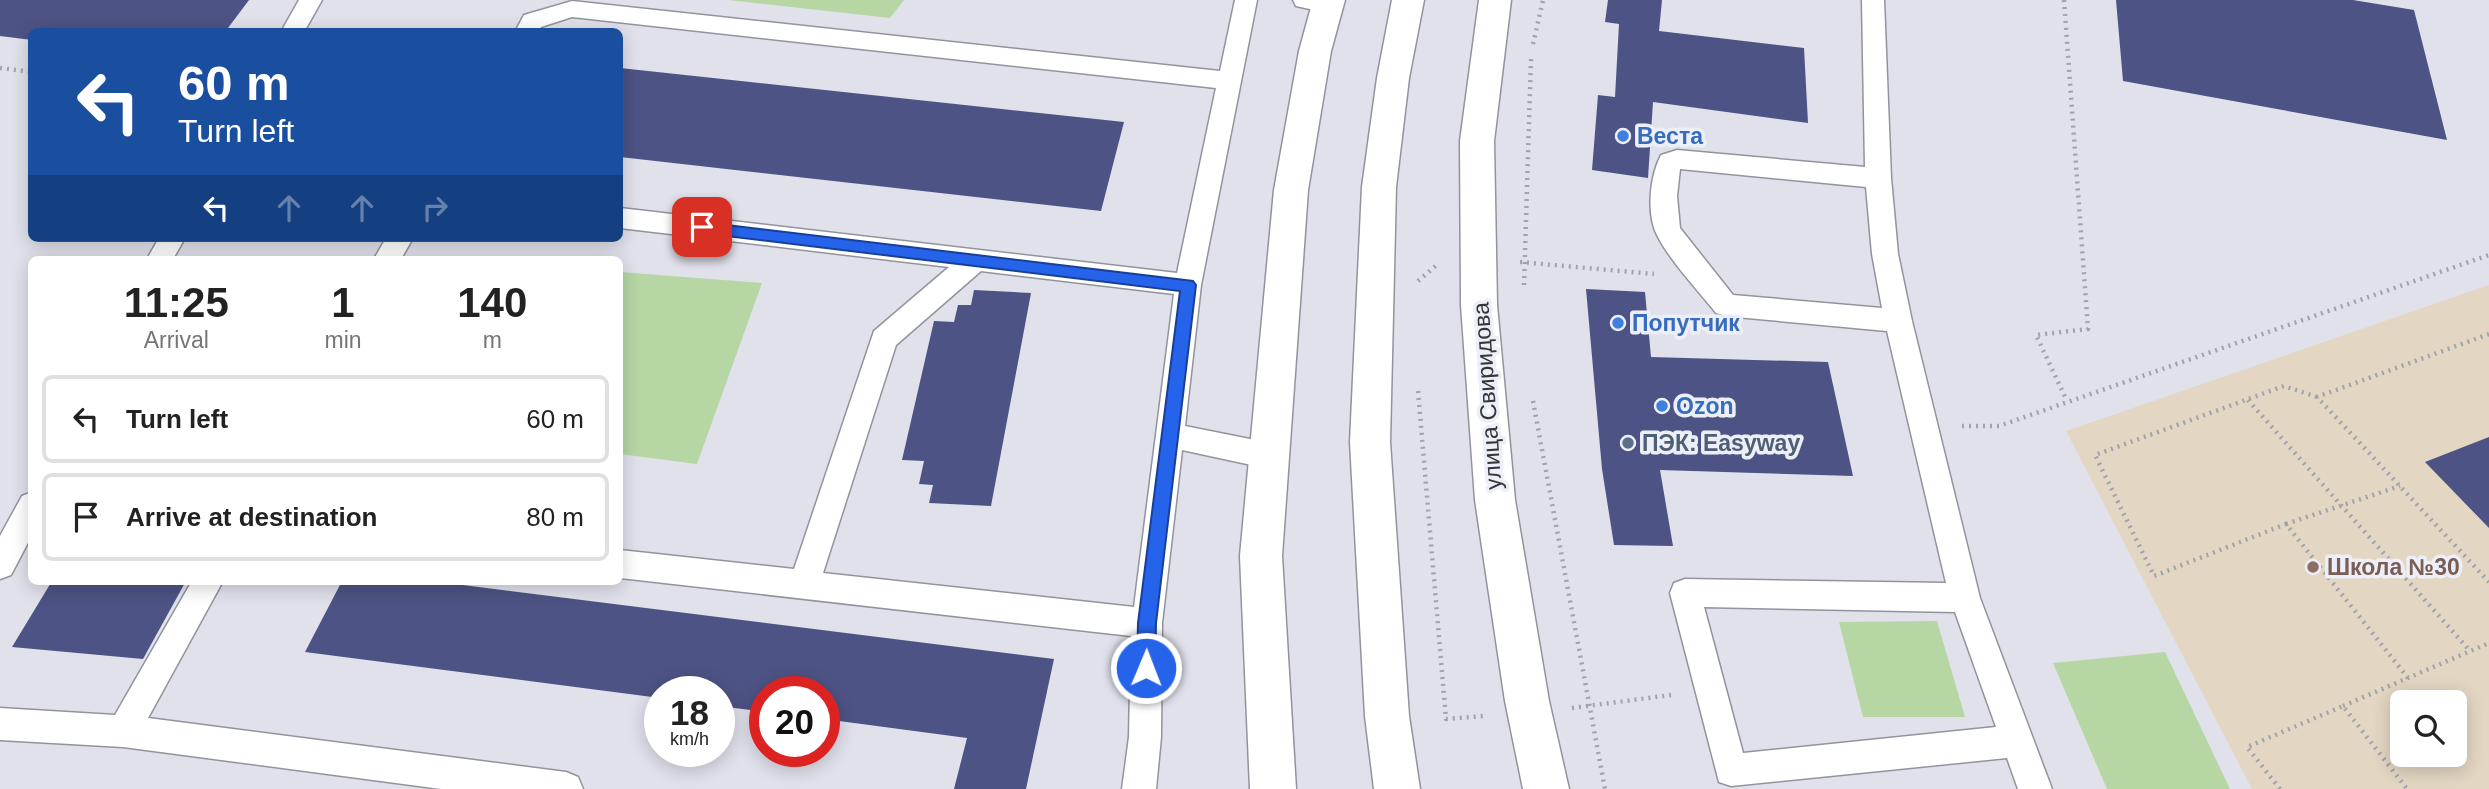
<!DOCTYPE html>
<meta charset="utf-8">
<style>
:root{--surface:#fff;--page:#f2f2f2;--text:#222;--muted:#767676;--line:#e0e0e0}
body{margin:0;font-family:Helvetica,sans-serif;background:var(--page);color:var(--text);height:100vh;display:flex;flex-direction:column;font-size:26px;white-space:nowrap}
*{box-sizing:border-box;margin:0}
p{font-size:23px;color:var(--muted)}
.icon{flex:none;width:38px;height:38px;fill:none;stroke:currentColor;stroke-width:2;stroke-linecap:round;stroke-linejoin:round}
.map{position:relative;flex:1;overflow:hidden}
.drawer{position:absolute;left:28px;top:256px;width:595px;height:329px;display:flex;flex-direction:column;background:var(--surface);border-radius:10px;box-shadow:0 4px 18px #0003}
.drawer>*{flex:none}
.guide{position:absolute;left:28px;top:28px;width:595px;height:214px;border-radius:10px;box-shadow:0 4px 18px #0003;background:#1a4fa0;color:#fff;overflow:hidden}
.buttons{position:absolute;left:2390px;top:690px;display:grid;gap:14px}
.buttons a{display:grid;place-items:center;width:77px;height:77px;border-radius:10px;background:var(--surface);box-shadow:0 4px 18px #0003;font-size:35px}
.speed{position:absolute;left:644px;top:676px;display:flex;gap:14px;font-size:35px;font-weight:700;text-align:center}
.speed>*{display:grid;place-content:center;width:91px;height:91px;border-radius:50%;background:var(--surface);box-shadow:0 4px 18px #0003;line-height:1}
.speed small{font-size:18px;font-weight:400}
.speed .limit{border:10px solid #d22;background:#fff;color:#111}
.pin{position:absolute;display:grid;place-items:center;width:60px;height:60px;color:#fff;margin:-30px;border-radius:14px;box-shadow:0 4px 10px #0006}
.me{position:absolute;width:77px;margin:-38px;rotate:1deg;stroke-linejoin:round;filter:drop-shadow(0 0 5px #0008)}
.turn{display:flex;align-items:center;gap:24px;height:147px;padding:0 35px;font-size:32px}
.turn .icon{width:91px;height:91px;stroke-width:2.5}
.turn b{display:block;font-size:49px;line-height:60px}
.lanes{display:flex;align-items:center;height:66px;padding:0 35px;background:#0003;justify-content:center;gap:35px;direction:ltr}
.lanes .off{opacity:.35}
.eta{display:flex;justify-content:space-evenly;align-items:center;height:119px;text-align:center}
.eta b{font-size:42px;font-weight:700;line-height:49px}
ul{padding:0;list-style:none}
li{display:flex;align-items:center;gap:21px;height:88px;margin:0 14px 10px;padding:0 21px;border:4px solid var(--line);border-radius:10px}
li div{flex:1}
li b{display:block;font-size:26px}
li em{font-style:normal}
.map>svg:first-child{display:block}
.education{fill:#e3d7c3;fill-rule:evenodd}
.green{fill:#b6d7a4}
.building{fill:#4d5384}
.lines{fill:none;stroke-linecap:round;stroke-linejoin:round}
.lane-casing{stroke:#92949c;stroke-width:3}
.street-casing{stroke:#92949c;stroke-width:3}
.secondary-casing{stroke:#92949c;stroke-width:3}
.path{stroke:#a2a3aa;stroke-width:4.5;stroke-dasharray:2 5;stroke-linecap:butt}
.lane{fill:#fff;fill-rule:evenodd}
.street{fill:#fff;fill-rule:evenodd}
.secondary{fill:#fff;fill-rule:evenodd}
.route{fill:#2563eb;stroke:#184099;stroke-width:2}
.shop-dot{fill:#3f7fe0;stroke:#edeff8;stroke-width:2.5}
.service-dot{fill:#5c6f8a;stroke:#edeff8;stroke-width:2.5}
.education-dot{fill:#8d6e63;stroke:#edeff8;stroke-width:2.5}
.labels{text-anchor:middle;stroke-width:7;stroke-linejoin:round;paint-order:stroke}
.shop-label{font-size:23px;font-weight:bold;fill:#366cbe;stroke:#edeff8;text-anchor:start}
.street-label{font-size:23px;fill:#343538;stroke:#edeff8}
.service-label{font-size:23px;font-weight:bold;fill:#4e5e75;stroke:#edeff8;text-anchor:start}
.education-label{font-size:23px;font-weight:bold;fill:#785e54;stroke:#edeff8;text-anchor:start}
</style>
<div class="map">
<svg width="2489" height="789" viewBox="0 0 2489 789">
<rect width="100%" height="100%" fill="#e0e1eb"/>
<!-- education -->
<path class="education" d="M2489,285V789H2252L2066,431ZM2403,702H2455V754H2403Z"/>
<!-- green -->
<path class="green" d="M729,0H904L890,18Z
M620,272L762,283L697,464L620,454Z
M1937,621L1965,717H1863L1839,622Z
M2165,652L2230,789H2107L2053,663Z"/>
<!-- building -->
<path class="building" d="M0,0H249L225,32H32V40L0,36Z
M1608,0H1662L1659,31L1804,48L1808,123L1653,102L1648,178L1592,170L1598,95L1615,97L1619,24L1605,22Z
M2116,0H2353L2414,10L2447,140L2123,81Z
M620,68L1124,122L1101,211L620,157Z
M1586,289L1645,292L1651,357L1828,362L1853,476L1660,470L1673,546L1614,545L1602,469Z
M974,290L1031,293L991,506L929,503L933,485L919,484L924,461L902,460L934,321L954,322L958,305H971Z
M2489,437V528L2425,462Z
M52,581H186L143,659L12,647Z
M342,581H431L1054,659L1026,789H954L967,738L824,719V691H765V712L719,706V691H660V698L305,652Z"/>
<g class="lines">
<defs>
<path id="lane" d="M299,0H322L304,32H281Z
M1235,0H1257L1201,285L1185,426L1270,443L1280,447L1284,456L1280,465L1270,469L1182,450L1162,623L1161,737L1156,789H1122L1129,737L1131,636L620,578V550L794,569L874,331L949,267L620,228V208L1177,273L1216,88L572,17L541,27L538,32H515L524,15L572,1L1220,71ZM981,271L1174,294L1134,607L823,573L896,345Z
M1293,0H1337L1340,5L1336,11L1328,13L1296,6Z
M1862,0H1884L1891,178L1898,254L1912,321L1980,598L2052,789H2018L2007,758L1731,786L1719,782L1670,593L1674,583L1685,579L1946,583L1887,331L1725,316L1716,313C1697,289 1670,261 1657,235C1646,213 1650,176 1661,155L1677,150L1865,167ZM1680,169L1866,187L1872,254L1882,308L1733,295L1680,228L1677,196ZM1704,607L1955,612L1996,727L1743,753Z
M159,238H185L173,259H147Z
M386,238H413L401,259H374Z
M32,492V535L11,575L0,579V536L22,496Z
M192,581H223L148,718L566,772L578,777L583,789H441L123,747L0,740V708L115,715Z"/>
<path id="street" d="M1479,0H1511L1494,141L1497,305L1515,500L1549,701L1569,789H1523L1505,701L1475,500L1461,305L1460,141Z"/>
<path id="secondary" d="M1313,0H1345L1331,51L1308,190L1282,556L1296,789H1250L1240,556L1274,190L1299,51Z
M1392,0H1424L1409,78L1396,187L1390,442L1409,716L1420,789H1374L1365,716L1350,442L1362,187L1377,78Z"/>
</defs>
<!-- lane casing -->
<use href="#lane" class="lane-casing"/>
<!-- street casing -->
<use href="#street" class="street-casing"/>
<!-- secondary casing -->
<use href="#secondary" class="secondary-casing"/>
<!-- path -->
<path class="path" d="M2064,0L2088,329L2036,335L2067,401
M1533,44L1543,0
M0,68L32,72
M1520,262L1654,274
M1418,281L1438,264
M1524,285L1531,59
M2489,334L2317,397L2489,582
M1418,391L1446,719L1484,716
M2317,397L2284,386L2095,455L2154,576L2286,524L2408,678
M2248,400L2470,651
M1533,401L1605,789
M1962,426H1999L2489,255
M2286,524L2400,486
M2343,706L2489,643
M1572,708L1671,695
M2280,789L2247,747L2343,706L2407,789"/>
<!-- lane -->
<use href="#lane" class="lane"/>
<!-- street -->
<use href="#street" class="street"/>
<!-- secondary -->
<use href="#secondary" class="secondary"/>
</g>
<!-- route -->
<path class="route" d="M702,222L1193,281L1196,285L1156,623L1155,668L1153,674L1146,677L1140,674L1137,668L1138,623L1180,291L702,233L694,227Z"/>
<!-- markers -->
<g class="shop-dot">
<circle cx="1623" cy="136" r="7"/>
<circle cx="1618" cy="323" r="7"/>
<circle cx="1662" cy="406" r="7"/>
</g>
<circle class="service-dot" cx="1628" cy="443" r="7"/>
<circle class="education-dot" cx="2313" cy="567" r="7"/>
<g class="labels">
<!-- shop labels -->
<g class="shop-label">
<text x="1637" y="144">Веста</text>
<text x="1632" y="331">Попутчик</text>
<text x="1676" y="414">Ozon</text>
</g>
<!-- street labels -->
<g class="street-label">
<text transform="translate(1487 396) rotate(-94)" y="8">улица Свиридова</text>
</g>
<!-- service labels -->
<g class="service-label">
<text x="1642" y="451">ПЭК: Easyway</text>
</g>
<!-- education labels -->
<g class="education-label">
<text x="2327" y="575">Школа №30</text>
</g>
</g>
</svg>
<div class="buttons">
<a><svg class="icon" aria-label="search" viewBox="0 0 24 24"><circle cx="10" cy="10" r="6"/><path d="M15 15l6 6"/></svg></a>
</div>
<div class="speed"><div>18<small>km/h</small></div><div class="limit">20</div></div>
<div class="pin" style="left:702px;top:227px;background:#d93025"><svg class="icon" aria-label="arrive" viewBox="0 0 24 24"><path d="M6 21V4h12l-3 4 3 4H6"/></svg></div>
<svg class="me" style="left:1146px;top:668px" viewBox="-20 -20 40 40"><circle r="17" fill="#2563eb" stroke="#fff" stroke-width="3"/><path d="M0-11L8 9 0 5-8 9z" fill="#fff"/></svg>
<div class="guide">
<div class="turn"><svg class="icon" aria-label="left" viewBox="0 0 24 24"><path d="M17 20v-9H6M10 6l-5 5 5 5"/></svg><div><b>60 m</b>Turn left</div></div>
<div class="lanes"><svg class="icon" aria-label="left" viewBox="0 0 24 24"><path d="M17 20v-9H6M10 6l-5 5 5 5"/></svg><svg class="icon off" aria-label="ahead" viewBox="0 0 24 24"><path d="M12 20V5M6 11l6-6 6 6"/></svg><svg class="icon off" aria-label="ahead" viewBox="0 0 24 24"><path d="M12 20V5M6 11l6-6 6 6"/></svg><svg class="icon off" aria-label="right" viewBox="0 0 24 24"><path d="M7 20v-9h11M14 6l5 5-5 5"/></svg></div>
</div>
<section class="drawer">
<div class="eta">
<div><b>11:25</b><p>Arrival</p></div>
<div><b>1</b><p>min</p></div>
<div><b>140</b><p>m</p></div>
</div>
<ul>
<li><svg class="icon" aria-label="left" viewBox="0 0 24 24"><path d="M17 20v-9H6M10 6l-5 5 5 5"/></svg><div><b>Turn left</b></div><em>60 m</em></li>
<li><svg class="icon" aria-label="arrive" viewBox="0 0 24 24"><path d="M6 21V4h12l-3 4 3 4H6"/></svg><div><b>Arrive at destination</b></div><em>80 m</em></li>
</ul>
</section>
</div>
